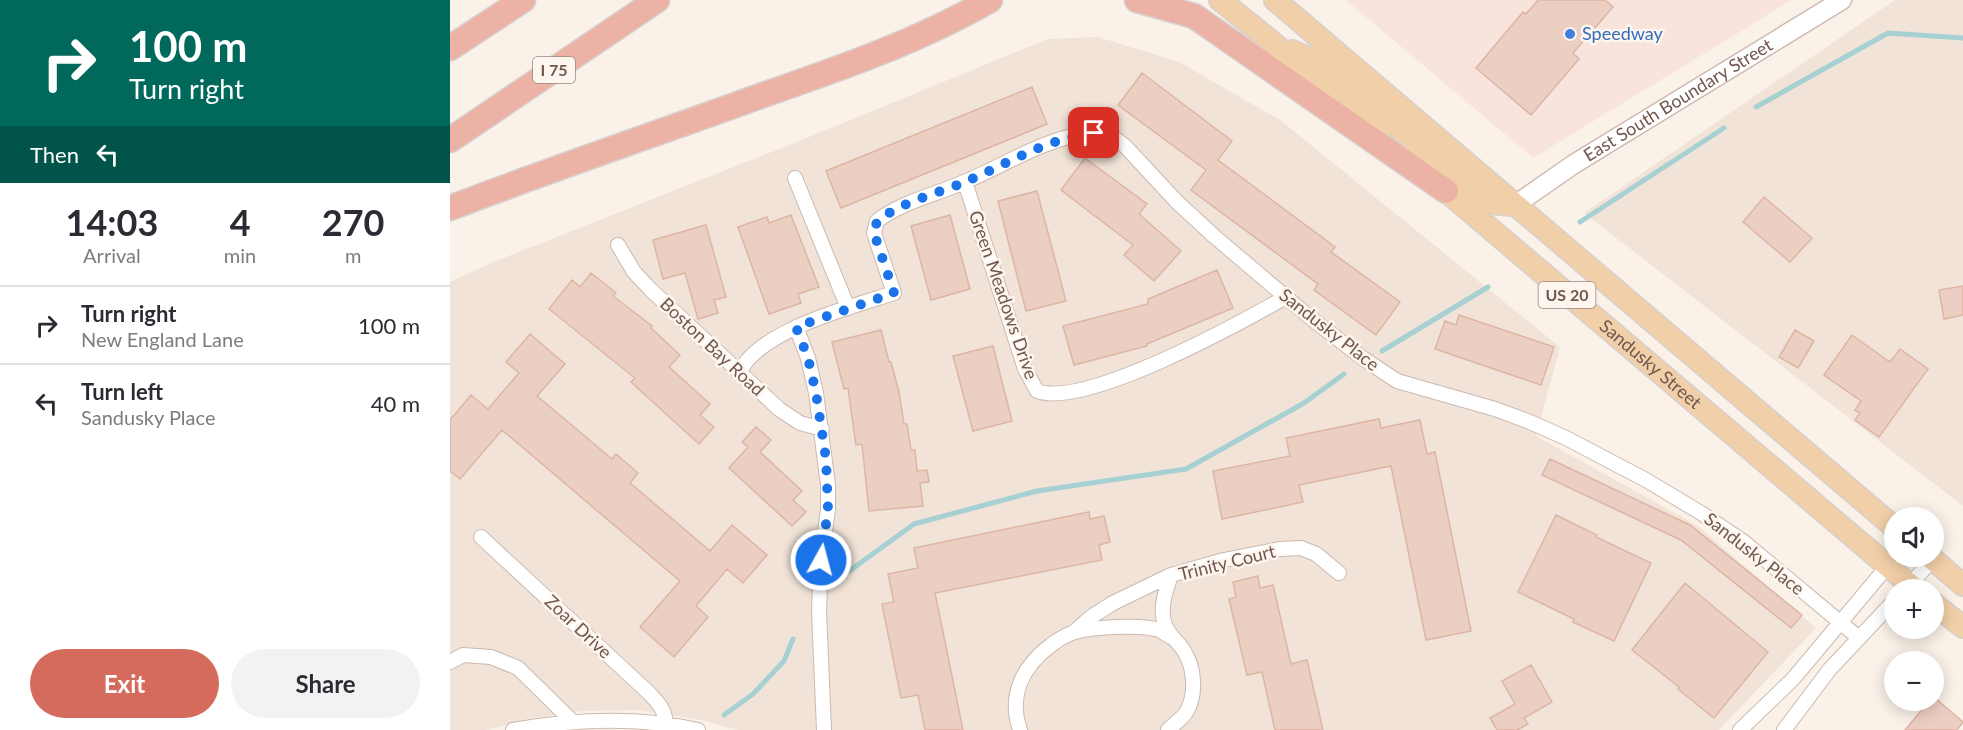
<!DOCTYPE html>
<meta charset="utf-8">
<style>
:root{--surface:#fff;--page:#f2f2f3;--text:#2b2b33;--muted:#7c7c81;--line:#e1e1e2;--accent:#d56b5c}
body{margin:0;font-family:Lato,sans-serif;background:var(--page);color:var(--text);height:100vh;display:flex;flex-direction:column;font-size:22px;white-space:nowrap}
*{box-sizing:border-box;margin:0}
p{font-size:20px;color:var(--muted)}
.icon{flex:none;width:33px;height:33px;fill:none;stroke:currentColor;stroke-width:2;stroke-linecap:round;stroke-linejoin:round}
.map{position:relative;flex:1;overflow:hidden}
.drawer{display:flex;flex-direction:column;background:var(--surface);width:450px}
.drawer>*{flex:none}
.top-card{background:#00695c;color:#fff;overflow:hidden}
.tools{position:absolute;left:1434px;top:507px;display:grid;gap:12px}
.tools a{display:grid;place-items:center;width:60px;height:60px;border-radius:50%;background:var(--surface);box-shadow:0 3px 15px #0003;font-size:30px}
.pin{position:absolute;display:grid;place-items:center;width:51px;height:51px;color:#fff;margin:-26px;border-radius:12px;box-shadow:0 3px 9px #0006}
.me{position:absolute;width:66px;margin:-33px;rotate:7deg;stroke-linejoin:round;filter:drop-shadow(0 0 4px #0008)}
.turn{display:flex;align-items:center;gap:21px;height:126px;padding:0 30px;font-size:27px}
.turn .icon{width:78px;height:78px;stroke-width:2.5}
.turn b{display:block;font-size:42px;line-height:51px}
.then{display:flex;align-items:center;height:57px;padding:0 30px;background:#0003;gap:12px;font-size:22px}
.eta{display:flex;justify-content:space-evenly;align-items:center;height:102px;text-align:center}
.eta b{font-size:36px;font-weight:700;line-height:42px}
.action{display:flex;gap:12px;margin-top:auto;padding:12px 30px}
.action a{flex:1;height:69px;border-radius:36px;background:var(--accent);color:#fff;font-size:24px;font-weight:700;line-height:69px;text-align:center}
.action a+a{background:var(--page);color:var(--text)}
ul{padding:0;list-style:none}
li{display:flex;align-items:center;gap:18px;height:78px;padding:0 30px;border-top:2px solid var(--line)}
li div{flex:1}
li b{display:block;font-size:22px}
li em{font-style:normal}
main{display:flex;flex:1;min-height:0}
.map>svg:first-child{display:block}
.residential{fill:#f1e3d7}
.commercial{fill:#f9e3dd}
.lines{fill:none;stroke-linecap:round;stroke-linejoin:round}
.stream{stroke:#a6d0d2;stroke-width:5}
.building{fill:#eccfc3;stroke:#ddb5a5;stroke-width:1.5}
.street-casing{stroke:#cbb9af;stroke-width:16}
.secondary-casing{stroke:#cfbab0;stroke-width:21}
.primary-casing{stroke:#d7d0ce;stroke-width:24}
.highway-casing{stroke:#d7d0ce;stroke-width:27}
.street{stroke:#fff;stroke-width:14}
.secondary{stroke:#fff;stroke-width:18}
.primary{stroke:#f1cfa8;stroke-width:21}
.highway{stroke:#edb2a6;stroke-width:24}
.route{stroke:#1a73e8;stroke-width:10;stroke-dasharray:0 18}
.shop-dot{fill:#3f7fe0;stroke:#fdf6ee;stroke-width:2}
.labels{text-anchor:middle;stroke-width:5;stroke-linejoin:round;paint-order:stroke}
.shield{fill:#fdf6ee;stroke:#9b877f;stroke-width:1.5}
.shield-label{font-size:16px;font-weight:bold;fill:#71584f}
.shop-label{font-size:18px;fill:#366cbe;stroke:#fdf6ee;text-anchor:start}
.street-label{font-size:18px;fill:#71584f;stroke:#fdf6ee}
</style>
<main>
<section class="drawer">
<div class="top-card">
<div class="turn"><svg class="icon" aria-label="right" viewBox="0 0 24 24"><path d="M7 20v-9h11M14 6l5 5-5 5"/></svg><div><b>100 m</b>Turn right</div></div>
<div class="then">Then<svg class="icon" aria-label="left" viewBox="0 0 24 24"><path d="M17 20v-9H6M10 6l-5 5 5 5"/></svg></div>
</div>
<div class="eta">
<div><b>14:03</b><p>Arrival</p></div>
<div><b>4</b><p>min</p></div>
<div><b>270</b><p>m</p></div>
</div>
<ul>
<li><svg class="icon" aria-label="right" viewBox="0 0 24 24"><path d="M7 20v-9h11M14 6l5 5-5 5"/></svg><div><b>Turn right</b><p>New England Lane</p></div><em>100 m</em></li>
<li><svg class="icon" aria-label="left" viewBox="0 0 24 24"><path d="M17 20v-9H6M10 6l-5 5 5 5"/></svg><div><b>Turn left</b><p>Sandusky Place</p></div><em>40 m</em></li>
</ul>
<div class="action"><a>Exit</a><a>Share</a></div>
</section>
<div class="map">
<svg width="1513" height="730" viewBox="0 0 1513 730">
<rect width="100%" height="100%" fill="#faf1e8"/>
<!-- residential -->
<path class="residential" d="M1445,0H1513V506L1134,213Z
M648,37L729,62L830,120L1110,347L1086,436L1248,526L1366,628L1269,730H288L251,720L186,710L133,711L83,718L36,730H0V282L41,263L342,144L598,39Z"/>
<!-- commercial -->
<path class="commercial" d="M896,0H1342L1083,158Z"/>
<g class="lines">
<!-- stream -->
<path class="stream" d="M1306,107L1438,33L1513,38
M1130,222L1274,128
M932,351L1038,287
M391,577L464,524L587,491L736,469L854,403L894,374
M274,715L303,694L334,661L343,639"/>
</g>
<!-- building -->
<path class="building" d="M1088,0H1155L1163,7L1123,53L1129,59L1081,115L1026,68L1073,12L1076,14Z
M692,73L782,141L768,160L885,247L881,252L950,302L926,335L864,290L868,284L741,190L756,170L668,105Z
M582,87L597,124L391,208L376,171Z
M635,158L697,204L689,214L731,251L704,281L674,255L683,245L611,190Z
M587,191L616,301L576,311L548,201Z
M1314,197L1362,238L1340,262L1293,222Z
M341,215L369,287L348,294L351,303L319,314L288,227L317,217L319,223Z
M500,215L520,289L481,300L461,226Z
M256,225L276,297L264,300L268,313L248,319L235,273L213,279L203,240Z
M767,270L783,308L697,344V346L624,365L613,326L698,304V299Z
M141,273L166,293L163,296L202,326L201,328L230,355L219,367L260,404L250,415L264,427L249,444L181,382L185,378L99,309L122,280L130,287Z
M1513,286V315L1494,319L1489,290Z
M1009,315L1104,347L1091,385L985,349L995,321L1006,325Z
M431,330L439,362H441L449,392L454,424H457L461,450H465L467,471L477,470L479,482L470,483L473,506L419,511L412,444L406,445L398,388L394,389L382,342Z
M1345,330L1364,341L1348,368L1329,357Z
M80,334L115,364L87,396L162,459L166,454L188,473L180,483L260,551L282,525L317,555L293,583L277,569L246,606L258,617L224,657L190,627L230,581L52,430L10,479L0,471V420L21,395L38,409L69,373L56,362Z
M1402,335L1440,362L1450,349L1478,369L1429,437L1405,420L1410,413L1405,410L1411,401L1374,375Z
M543,346L562,421L523,431L503,356Z
M929,419L931,428L970,420L977,454L985,452L1021,631L976,640L941,466L849,485L853,502L772,519L763,471L840,456L836,438Z
M306,427L321,440L310,452L352,491L343,500L356,512L342,526L279,468L298,447L292,442Z
M1100,459L1240,525L1352,615L1341,628L1231,540L1092,475Z
M639,512L640,519L654,516L660,542L649,545L652,560L485,593L513,730H475L468,695L451,698L432,604L444,602L438,574L468,568L464,548Z
M1106,515L1147,535L1146,537L1201,563L1164,641L1123,622L1124,619L1068,592Z
M808,576L810,588L823,585L841,664L857,660L873,730H825L812,672L797,675L779,599L786,597L783,582Z
M1235,583L1318,652L1264,718L1228,689L1229,687L1182,650Z
M1081,665L1102,702L1074,718L1078,724L1067,730H1047L1040,718L1065,704L1052,681Z
M1484,697L1513,722L1507,730H1455L1480,700H1484Z"/>
<g class="lines">
<defs>
<path id="street" d="M345,178L398,308
M515,182L575,369L587,391C635,409 790,323 836,297
M168,245L184,272L201,290L329,409L350,423L372,429
M346,327L358,358L366,393L378,485V510L371,560L369,611L374,730
M289,373C309,330 401,307 444,293L424,233L427,221C451,202 485,195 514,182C551,167 592,140 633,134C650,132 661,134 675,146L727,202L765,237L863,320L914,359L947,381L1045,409L1080,422L1116,438L1196,480L1251,513L1294,542L1409,638
M31,537L199,693C208,703 215,709 216,724
M1455,590L1483,559
M624,632L641,617L663,603L721,575L774,560L830,549L851,548L866,554L889,573
M0,662L13,655L41,657L68,668L123,722
M63,730C125,719 186,716 248,730
M570,730C558,695 573,666 601,645C608,640 617,634 625,632C643,627 692,624 709,630C713,632 717,635 721,637
M718,730C723,725 730,720 735,714C747,697 745,668 734,651C728,641 719,636 715,625C709,607 716,591 721,575
M1290,730L1343,679L1446,556
M1334,730L1380,669L1444,601"/>
<g id="secondary">
<path id="s1" d="M1065,205L1124,164L1392,0"/>
</g>
<g id="primary">
<path d="M770,0L822,42L928,133"/>
<path d="M825,0L1444,527"/>
<path d="M842,51L874,64L1022,190L1042,203L1061,205"/>
<path id="s2" d="M983,180L1466,590"/>
<path d="M1479,556L1513,585"/>
<path d="M1484,604L1513,627"/>
</g>
<path id="highway" d="M687,0L744,16L996,191
M0,48L73,0
M0,140L207,0
M0,208C104,168 209,133 313,95C391,68 469,41 540,0"/>
</defs>
<!-- street casing -->
<use href="#street" class="street-casing"/>
<!-- secondary casing -->
<use href="#secondary" class="secondary-casing"/>
<!-- primary casing -->
<use href="#primary" class="primary-casing"/>
<!-- highway casing -->
<use href="#highway" class="highway-casing"/>
<!-- street -->
<use href="#street" class="street"/>
<!-- secondary -->
<use href="#secondary" class="secondary"/>
<!-- primary -->
<use href="#primary" class="primary"/>
<!-- highway -->
<use href="#highway" class="highway"/>
</g>
<g class="lines">
<!-- route -->
<path class="route" d="M371,560L378,510L376,459L366,393L358,358L346,327L444,293L424,233L427,221C452,202 486,194 515,182C557,164 598,138 644,133"/>
</g>
<!-- markers -->
<circle class="shop-dot" cx="1120" cy="34" r="6"/>
<g class="labels">
<!-- shield labels -->
<g class="shield">
<rect x="83" y="57" width="42" height="26" rx="4.5"/>
<rect x="1088.5" y="282" width="57" height="26" rx="4.5"/>
</g>
<g class="shield-label">
<text x="104" y="76">I 75</text>
<text x="1117" y="301">US 20</text>
</g>
<!-- shop labels -->
<g class="shop-label">
<text x="1132" y="40">Speedway</text>
</g>
<!-- street labels -->
<g class="street-label">
<text dy="6" stroke="none"><textPath href="#s1" startOffset="194">East South Boundary Street</textPath></text>
<text transform="translate(553 295) rotate(71)" y="6">Green Meadows Drive</text>
<text transform="translate(879 330) rotate(38)" y="6">Sandusky Place</text>
<text transform="translate(262 347) rotate(43)" y="6">Boston Bay Road</text>
<text dy="6" stroke="none"><textPath href="#s2" startOffset="285">Sandusky Street</textPath></text>
<text transform="translate(1304 554) rotate(38)" y="6">Sandusky Place</text>
<text transform="translate(777 563) rotate(-14)" y="6">Trinity Court</text>
<text transform="translate(128 627) rotate(43)" y="6">Zoar Drive</text>
</g>
</g>
</svg>
<div class="tools">
<a><svg class="icon" aria-label="sound" viewBox="0 0 24 24"><path d="M4 9h4l5-4v14l-5-4H4zM17 9q2 3 0 6"/></svg></a>
<a>+</a>
<a>−</a>
</div>
<div class="pin" style="left:644px;top:133px;background:#d93025"><svg class="icon" aria-label="arrive" viewBox="0 0 24 24"><path d="M6 21V4h12l-3 4 3 4H6"/></svg></div>
<svg class="me" style="left:371px;top:560px" viewBox="-20 -20 40 40"><circle r="17" fill="#1a73e8" stroke="#fff" stroke-width="3"/><path d="M0-11L8 9 0 5-8 9z" fill="#fff"/></svg>
</div>
</main>
